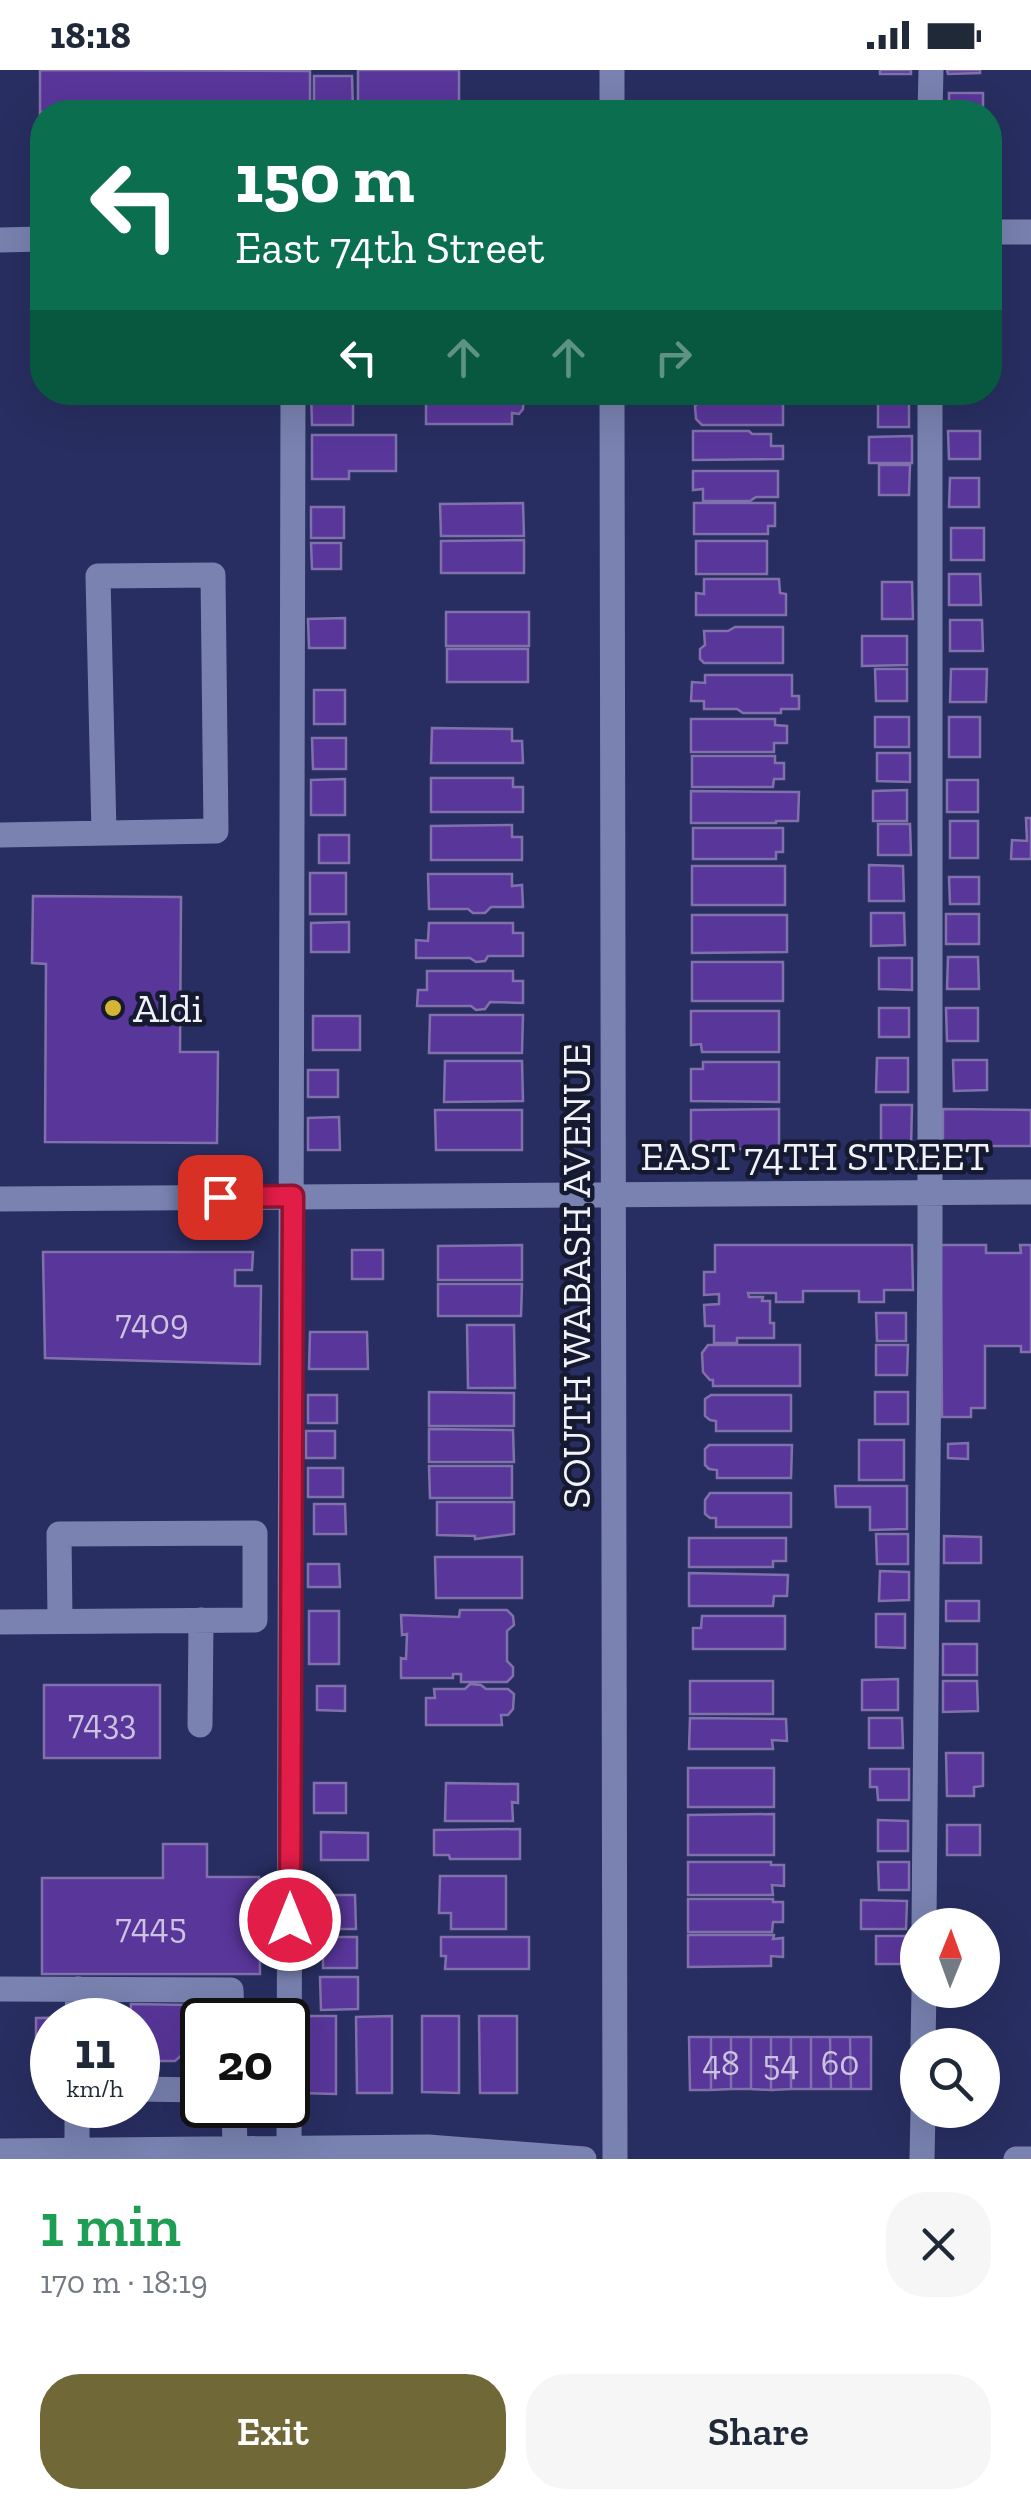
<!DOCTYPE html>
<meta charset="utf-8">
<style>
:root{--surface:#fff;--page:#f6f6f7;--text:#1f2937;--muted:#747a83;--accent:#706836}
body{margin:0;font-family:"Zilla Slab",serif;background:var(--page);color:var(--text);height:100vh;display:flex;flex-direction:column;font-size:38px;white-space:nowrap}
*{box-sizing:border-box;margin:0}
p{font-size:32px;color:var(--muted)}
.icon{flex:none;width:55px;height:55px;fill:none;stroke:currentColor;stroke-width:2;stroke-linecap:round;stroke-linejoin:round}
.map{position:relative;height:2089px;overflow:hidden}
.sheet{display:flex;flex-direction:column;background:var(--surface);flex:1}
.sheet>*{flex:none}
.banner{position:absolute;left:30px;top:30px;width:972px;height:305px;border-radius:40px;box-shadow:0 10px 40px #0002;background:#0b6e4f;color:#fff;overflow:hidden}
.needle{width:65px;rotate:1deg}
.buttons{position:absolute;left:900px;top:1838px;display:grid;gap:20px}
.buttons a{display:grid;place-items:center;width:100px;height:100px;border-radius:50%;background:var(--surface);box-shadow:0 10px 40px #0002;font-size:50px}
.speed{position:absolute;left:30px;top:1928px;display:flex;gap:20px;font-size:50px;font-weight:700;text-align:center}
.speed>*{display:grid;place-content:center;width:130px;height:130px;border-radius:50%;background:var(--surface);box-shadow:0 10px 40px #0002;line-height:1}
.speed small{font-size:25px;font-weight:400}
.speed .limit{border:5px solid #111;border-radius:15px;background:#fff;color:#111}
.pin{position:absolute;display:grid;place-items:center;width:85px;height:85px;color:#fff;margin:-42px;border-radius:20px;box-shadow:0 5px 15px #0006}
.me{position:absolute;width:110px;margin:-55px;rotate:0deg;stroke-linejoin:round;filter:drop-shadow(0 0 8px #0008)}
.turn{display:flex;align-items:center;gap:35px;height:210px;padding:0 40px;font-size:45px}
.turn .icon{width:130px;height:130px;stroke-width:2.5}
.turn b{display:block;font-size:70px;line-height:85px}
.lanes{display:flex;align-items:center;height:95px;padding:0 40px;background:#0003;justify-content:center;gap:50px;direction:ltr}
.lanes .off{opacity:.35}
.round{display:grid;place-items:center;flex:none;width:105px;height:105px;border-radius:40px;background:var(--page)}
.summary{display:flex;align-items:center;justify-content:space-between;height:170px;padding:0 40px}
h1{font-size:60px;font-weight:600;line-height:75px;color:#1e9e55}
.cta{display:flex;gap:20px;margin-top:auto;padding:20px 40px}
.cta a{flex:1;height:115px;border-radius:40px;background:var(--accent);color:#fff;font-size:40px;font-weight:600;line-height:115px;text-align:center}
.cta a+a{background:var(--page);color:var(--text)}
.status{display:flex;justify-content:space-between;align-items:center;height:70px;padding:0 50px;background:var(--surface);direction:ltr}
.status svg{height:28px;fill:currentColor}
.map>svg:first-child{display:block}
.building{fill:#59369a;stroke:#8071ac;stroke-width:2.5}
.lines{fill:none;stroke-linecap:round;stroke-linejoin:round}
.minor{stroke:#7982b0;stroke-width:25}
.route-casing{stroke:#92132f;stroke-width:25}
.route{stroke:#e11d48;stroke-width:18}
.poi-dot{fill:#d4b635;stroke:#161a30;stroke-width:4}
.labels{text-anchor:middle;stroke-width:9;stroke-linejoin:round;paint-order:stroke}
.number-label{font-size:35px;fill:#cbc3e1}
.poi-label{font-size:40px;fill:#f1f2f9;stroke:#161a30;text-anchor:start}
.street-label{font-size:40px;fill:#f1f2f9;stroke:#161a30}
</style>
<div class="status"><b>18:18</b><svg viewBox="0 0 49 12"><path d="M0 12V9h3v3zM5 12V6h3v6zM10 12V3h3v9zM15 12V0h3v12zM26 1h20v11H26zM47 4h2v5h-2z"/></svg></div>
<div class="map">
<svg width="1031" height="2089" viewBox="0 0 1031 2089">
<rect width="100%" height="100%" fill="#282e61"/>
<!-- building -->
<path class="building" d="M40,0L310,1V42H314V6H352L353,42H42V74H40Z
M358,0H459V41L464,42H358Z
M880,0H911V4H880Z
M947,0H980V3L948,4Z
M949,23H983V42H949Z
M877,35H911V42H877Z
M990,210H993V254H990Z
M311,322H353V355H312Z
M524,322L523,339L519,344L512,343V354H426V324Z
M709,322H783V355H702L696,349L695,336L702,329H709Z
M878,329H909V357H878Z
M693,361H749L752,364H771V376H783V389L693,390Z
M948,361H980V389H949Z
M312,365H396V401H349V409H312Z
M912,366V393H869V367Z
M879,395H910L909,425H879Z
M693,401H778V427H756L750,431H703V419L693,420Z
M950,408H979V437H949Z
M523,433L524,466H441L440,434Z
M694,433H775V456H768V464H694Z
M311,437H344V468H311Z
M951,458H984V490H951Z
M524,470V503H441V471Z
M696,471H767V504H696Z
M311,473H341V499H312Z
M949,504H980L981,535H949Z
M704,509H779L780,523L786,524V545H696V523L704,524Z
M882,512H912L913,549H882Z
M446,542H529V576H446Z
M345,548V578H309L308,549Z
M950,550H982L983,581H950Z
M735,557H783V593H704L700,589V579L705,575L704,561H728Z
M862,566H907V595L862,596Z
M447,579H528V612H447Z
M875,599H907V631H876Z
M951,599H987L986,632H950Z
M705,605H792V626H799V639H781V643H743L737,639H704V631H691L692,612L705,613Z
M314,620H345V654H314Z
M875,647H909V677H875Z
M949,647H980V687H949Z
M691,649H775V655L787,656V673H774V682H691Z
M432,658L512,659V671H522L523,693H431Z
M312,668H346V699H313Z
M877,683H910V712L877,711Z
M692,686H775V693H784V709H774L773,717H692Z
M431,708H513V717H523V742H431Z
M345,709V745H311V710Z
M947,710H978V742H947Z
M907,720V751H873V721Z
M691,721L799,722L798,751H776V753H691Z
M1026,748H1031V789H1011L1012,770L1027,771Z
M950,751H978V788H950Z
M878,754H910L911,785H878Z
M512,755V767H522V790H431V756Z
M693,758H783V782H776V789H693Z
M319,765H349V793H319Z
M869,795L903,796L904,831H869Z
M692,796H785V835H692Z
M310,803H346V844H310Z
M428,804H512V816L522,815L523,837H491L485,843H473L468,839H429Z
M949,807H979V834H950Z
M33,826L181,827L180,982H218L217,1073L45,1072L46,894L32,893Z
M871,843H904L905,875L871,876Z
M946,844H979V874H946Z
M692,845H787V882L692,883Z
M349,852V882H311V853Z
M429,853H513V863H523V886H488L485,891L476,892L470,888H416V870L428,871Z
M948,887H978L979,919H947Z
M879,888H912V920L879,919Z
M692,892H783V931H692Z
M427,901H513V911H523V933L490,932L485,939L476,940L471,936H417L418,920H427Z
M879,938H909V967H879Z
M946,938H978V971H947Z
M691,941H779V982H702L701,974L691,975Z
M430,945H523L522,983H429Z
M313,946H360V980H313Z
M877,988H908V1022H876Z
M953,990H987V1020L954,1021Z
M445,991H522L523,1031L444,1032Z
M703,992H779V1032L691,1031V999H703Z
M308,1000H338V1027H308Z
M881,1035H912L911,1078H881Z
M779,1039V1079H691V1040Z
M943,1039L1031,1040V1076H943Z
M435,1040H522V1080H436Z
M339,1047L340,1080H308V1048Z
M522,1175V1210H438V1176Z
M715,1175H912L913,1220H884V1232H859V1221H803V1232H776V1223H748L749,1227H763L762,1231H770V1253H774V1268H737V1273H714V1256H705L704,1235L719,1234V1224L704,1225V1202H715Z
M941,1175H986V1183H1021L1020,1175H1031V1282H1021V1276H985V1338H971V1347H942Z
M352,1180H383V1209H352Z
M43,1182H253L252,1200H235V1216H261L260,1294L45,1288Z
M438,1214H522L521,1246H438Z
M876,1243H906V1271H877Z
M467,1255H514L515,1318H468Z
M310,1262H367L368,1299H309Z
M708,1275H800V1316H713V1310H710L703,1302L702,1283Z
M876,1275H908L907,1305H876Z
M429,1322L514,1323V1356H429Z
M875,1322H908V1354H875Z
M308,1325H337V1353H308Z
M711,1325H791V1361H716V1351L710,1350L705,1346V1329Z
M429,1359L513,1360L514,1392H429Z
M306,1361H335V1388H306Z
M859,1370H904V1410H859Z
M968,1373V1389L948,1388V1374Z
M709,1375H792L791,1408H717V1400L709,1399L705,1395V1379Z
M429,1396H512V1428H430Z
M308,1398H343V1427H308Z
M835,1416H907V1459L870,1460V1437H836Z
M710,1423H791V1457H716V1448H710L705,1444V1430Z
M437,1432H514V1464L475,1469V1466L437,1465Z
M314,1434H345L346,1464H314Z
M876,1464H908V1494H877Z
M944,1466L981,1467V1493H944Z
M689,1468H786V1491H773V1497H689Z
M435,1487H522V1528H436Z
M308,1494H339L340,1517H308Z
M880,1501L909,1502V1530L879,1531Z
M689,1503L788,1505L787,1526H774L773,1536H689Z
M946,1531H979V1551H946Z
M460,1540H507L513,1546L514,1555L507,1561V1591L513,1597V1606L507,1612H461V1604H453V1608H401V1588L406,1589L407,1564L402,1565L401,1545L459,1547Z
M309,1541H339V1594H309Z
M876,1544H905V1578L876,1577Z
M702,1546H785V1579H693V1558H701Z
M943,1574H977V1605H943Z
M898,1609V1640H862V1610Z
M690,1611H773V1644H690Z
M943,1611H977L978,1641L943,1642Z
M470,1614L481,1615L486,1619H508L514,1624L513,1639L508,1645H501L502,1655H426V1628H435L434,1619H465Z
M44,1615H160V1688H44Z
M317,1616H345V1641L317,1640Z
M690,1648L786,1649L787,1671L772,1670L773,1679H689Z
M869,1648H902L903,1678H869Z
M946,1683H983V1716L974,1717V1726H947Z
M688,1698H774V1737H688Z
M870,1699H909V1730H878L877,1717H870Z
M314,1713H346V1743H314Z
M446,1713L518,1714V1733L512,1732L513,1751H445Z
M774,1744V1785H688V1745Z
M878,1750L908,1751V1781H878Z
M947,1755H980V1785H947Z
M520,1759V1789H450L449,1785H434V1760Z
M321,1762L368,1763V1790H321Z
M163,1774H207V1807H259L260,1904H42V1808H163Z
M688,1792H771V1795H784V1816L772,1815L773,1825H688Z
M878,1792H909V1820H879Z
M440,1806H506V1859H451V1843H439Z
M310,1825H355L356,1859H310Z
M688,1829H773V1832H783V1852H773L772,1862H688Z
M861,1830L907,1831L906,1859H861Z
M950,1851H981V1855H950Z
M688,1865H774L773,1869L783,1868V1887L771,1886V1896L688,1897Z
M876,1866H907V1894H876Z
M323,1867H357V1898H323Z
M441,1867H529V1899H445L446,1886H441Z
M320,1907H358V1939L321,1940Z
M131,1934L191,1935V1977L175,1991H157V2003H138V1950H130Z
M298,1946H336V2024L299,2023Z
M392,1946V2023H357L356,1947Z
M422,1946H459V2023L422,2022Z
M479,1946H517V2023H480Z
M111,1947V1950H52V1999H36V1948Z
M689,1967H711V2020H690Z
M711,1967H731V2019L711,2020Z
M731,1967H751V2019H731Z
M751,1967H771V2020L751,2019Z
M771,1967H791V2019L771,2020Z
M791,1967H811V2019H791Z
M811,1967H830L831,2019H811Z
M830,1967H850L851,2019H831Z
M850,1967H871V2019H851Z"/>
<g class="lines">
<!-- minor -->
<path class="minor" d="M612,0V42
M930,42L931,0
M990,162H1031
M0,170L42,169
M612,322L615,2089
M0,765L216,761L213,505L98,506L104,763
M0,1129L1031,1122
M0,1552L255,1550V1463L59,1464L60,1550
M200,1655L201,1550
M924,1855L930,1167V322
M0,1919L231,1920L232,1950
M77,1947L78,1919
M923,1975L924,1920
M138,2019L202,2020
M234,2035L235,2079
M289,2078L293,322
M77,2080V2035
M0,2081L428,2077L584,2089
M922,2089L923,2040
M1016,2089H1031"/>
</g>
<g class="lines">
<defs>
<path id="route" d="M220,1127L293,1126L290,1850"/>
</defs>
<!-- route casing -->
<use href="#route" class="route-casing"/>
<!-- route -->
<use href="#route" class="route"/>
</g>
<!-- markers -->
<circle class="poi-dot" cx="113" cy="938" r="10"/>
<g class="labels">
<!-- number labels -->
<g class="number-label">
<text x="152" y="1264">7409</text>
<text x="102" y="1664">7433</text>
<text x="151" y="1868">7445</text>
<text x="721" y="2005">48</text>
<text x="781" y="2005">54</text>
<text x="840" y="2005">60</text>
</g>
<!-- poi labels -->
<g class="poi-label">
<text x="133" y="952">Aldi</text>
</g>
<!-- street labels -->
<g class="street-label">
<text x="815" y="1100">EAST 74TH STREET</text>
<text transform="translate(576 1206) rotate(-90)" y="14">SOUTH WABASH AVENUE</text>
</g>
</g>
</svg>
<div class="buttons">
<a><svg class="needle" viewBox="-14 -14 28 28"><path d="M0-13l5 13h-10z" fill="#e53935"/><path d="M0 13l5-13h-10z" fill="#747a83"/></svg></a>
<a><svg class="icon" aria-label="search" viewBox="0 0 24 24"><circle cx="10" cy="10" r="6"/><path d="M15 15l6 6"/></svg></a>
</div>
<div class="speed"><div>11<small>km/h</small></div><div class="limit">20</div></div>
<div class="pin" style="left:220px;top:1127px;background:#d93025"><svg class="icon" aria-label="arrive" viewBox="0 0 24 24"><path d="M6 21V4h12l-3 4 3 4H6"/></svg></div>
<svg class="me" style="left:290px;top:1850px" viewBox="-20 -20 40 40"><circle r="17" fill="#e11d48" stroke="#fff" stroke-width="3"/><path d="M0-11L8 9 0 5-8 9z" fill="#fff"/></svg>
<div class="banner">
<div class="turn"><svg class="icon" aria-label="left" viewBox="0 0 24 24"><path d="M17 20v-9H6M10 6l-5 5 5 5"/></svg><div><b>150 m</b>East 74th Street</div></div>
<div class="lanes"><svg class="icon" aria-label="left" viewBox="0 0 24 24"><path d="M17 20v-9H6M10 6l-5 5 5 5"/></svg><svg class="icon off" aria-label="ahead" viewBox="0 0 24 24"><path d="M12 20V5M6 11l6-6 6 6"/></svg><svg class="icon off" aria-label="ahead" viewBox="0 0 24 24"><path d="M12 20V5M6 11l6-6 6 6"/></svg><svg class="icon off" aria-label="right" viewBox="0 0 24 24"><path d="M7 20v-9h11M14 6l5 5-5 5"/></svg></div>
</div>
</div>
<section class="sheet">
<div class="summary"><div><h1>1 min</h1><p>170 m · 18:19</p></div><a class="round"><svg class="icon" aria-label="close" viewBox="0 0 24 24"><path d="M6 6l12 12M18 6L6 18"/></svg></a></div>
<div class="cta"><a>Exit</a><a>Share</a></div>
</section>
